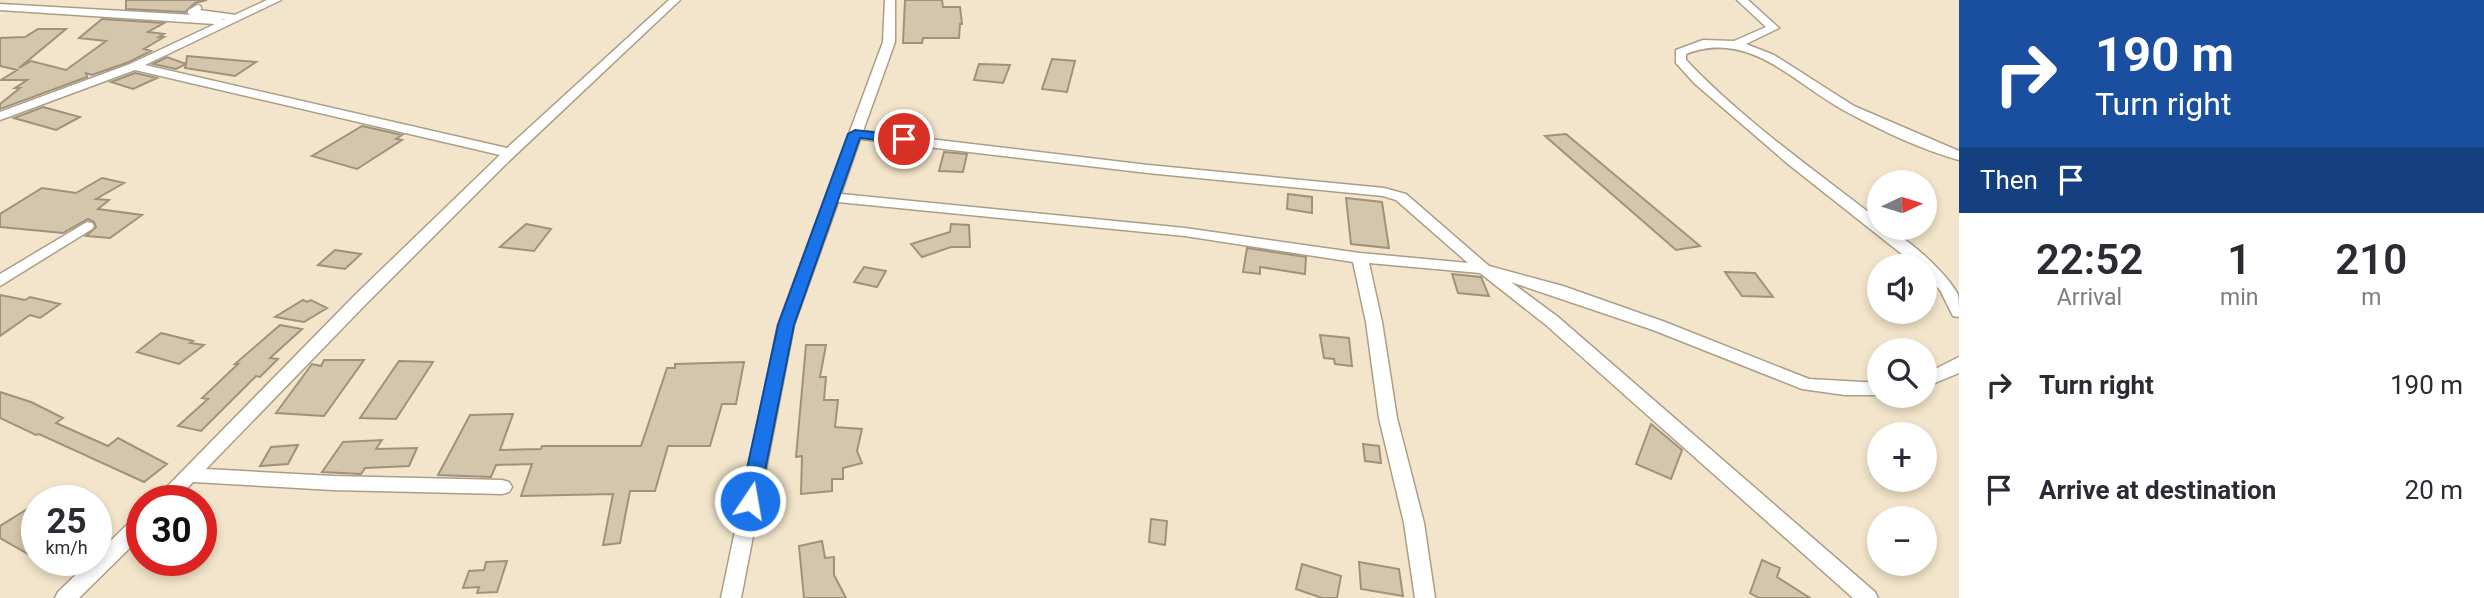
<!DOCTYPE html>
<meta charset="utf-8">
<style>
:root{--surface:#fff;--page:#f7f7f7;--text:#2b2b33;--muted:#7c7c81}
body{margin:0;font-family:Roboto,sans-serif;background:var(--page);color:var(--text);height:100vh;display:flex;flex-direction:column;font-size:26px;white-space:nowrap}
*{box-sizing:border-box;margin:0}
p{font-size:23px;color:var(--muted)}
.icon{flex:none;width:38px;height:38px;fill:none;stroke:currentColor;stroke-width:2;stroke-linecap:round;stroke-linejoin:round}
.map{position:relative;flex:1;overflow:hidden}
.details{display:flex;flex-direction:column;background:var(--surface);width:525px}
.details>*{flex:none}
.hud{background:#1a4fa0;color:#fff;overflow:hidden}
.needle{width:46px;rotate:86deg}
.fabs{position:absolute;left:1867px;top:170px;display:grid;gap:14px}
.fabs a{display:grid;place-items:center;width:70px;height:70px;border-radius:50%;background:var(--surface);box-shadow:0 4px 10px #0003;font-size:35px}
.speed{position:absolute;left:21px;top:485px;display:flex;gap:14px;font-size:35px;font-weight:700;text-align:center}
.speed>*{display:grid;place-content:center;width:91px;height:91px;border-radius:50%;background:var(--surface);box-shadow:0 4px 10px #0003;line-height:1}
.speed small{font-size:18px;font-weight:400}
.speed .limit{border:10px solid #d22;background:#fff;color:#111}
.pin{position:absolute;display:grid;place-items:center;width:60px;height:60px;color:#fff;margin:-30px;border:4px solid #fff;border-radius:50%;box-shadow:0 2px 7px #0007}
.me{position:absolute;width:77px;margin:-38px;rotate:12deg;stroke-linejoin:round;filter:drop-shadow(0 0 5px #0008)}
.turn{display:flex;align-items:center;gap:24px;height:147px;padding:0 21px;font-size:32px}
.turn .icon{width:91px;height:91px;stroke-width:2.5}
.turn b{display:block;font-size:49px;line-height:60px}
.then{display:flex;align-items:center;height:66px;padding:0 21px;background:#0003;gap:14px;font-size:26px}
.eta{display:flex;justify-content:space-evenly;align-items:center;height:119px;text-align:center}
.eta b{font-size:42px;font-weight:600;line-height:49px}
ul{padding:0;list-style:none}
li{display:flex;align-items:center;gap:21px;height:105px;padding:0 21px}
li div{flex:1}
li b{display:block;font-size:26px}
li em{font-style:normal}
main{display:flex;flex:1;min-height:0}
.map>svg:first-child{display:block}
.building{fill:#d4c6ad;stroke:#9f927a;stroke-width:2}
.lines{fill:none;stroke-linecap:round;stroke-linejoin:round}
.lane-casing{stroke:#ab9e86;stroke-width:9}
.street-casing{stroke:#ab9e86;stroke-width:3}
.lane{stroke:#fff;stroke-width:6}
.street{fill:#fff;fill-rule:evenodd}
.route{fill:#1a73e8;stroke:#114b97;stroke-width:2}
</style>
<main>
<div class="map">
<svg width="1959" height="598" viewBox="0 0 1959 598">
<rect width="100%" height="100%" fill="#f3e5cb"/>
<!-- building -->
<path class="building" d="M126,0H207L195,3L185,12L126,9Z
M905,0H942L943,7H960L962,24H960L959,38H923L922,43H903Z
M102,19L164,23L148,32L164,34L159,37H164L144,49L151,51L129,62L92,75L86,73L87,77L0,109V104L20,88H15L27,80H1L17,70L0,66V38L25,37L38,29H66L19,68L31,61L66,70L106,41L79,38Z
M187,56L256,62L235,76L185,68L186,64L176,69L153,64L167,57L186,64Z
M1052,59L1075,61L1067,92L1042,89Z
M979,64L1010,65L1003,83L974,80Z
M135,73L157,78L133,89L111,82Z
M43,107L80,117L56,130L14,118Z
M362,126L402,135L396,139L402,140L357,169L312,156Z
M1566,134L1700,246L1676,250L1545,136Z
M944,152L967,154L963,172L939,171Z
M102,178L124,183L96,199L109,200L98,209L142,215L110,238L86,236L96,227L94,222L88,219L63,233L0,227V214L42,188L76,193Z
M1288,194L1312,197V213L1287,209Z
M1346,198L1382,202L1389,248L1351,244Z
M526,224L551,229L534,251L500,247Z
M951,224L969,225L970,247H951L922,257L911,244L950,232Z
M1247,248L1306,257L1305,274L1260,267V274L1243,272Z
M335,250L361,254L345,269L318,265Z
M864,267L886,271L877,287L854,282Z
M1725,272L1755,273L1773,297L1742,296Z
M1452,274L1481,277L1489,296L1458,293Z
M0,295L25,300L30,297L60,304L40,318L30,315L0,336Z
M303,300L307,302L311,300L327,308L304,322L275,317Z
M280,325L302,329L270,358L278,359L260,377L256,376L201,431L178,426L208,399L202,398L238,364H235Z
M161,333L193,341L190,343L204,345L179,364L137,352Z
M1320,335L1349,338L1352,366L1335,364L1334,359L1324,358Z
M806,345H826L820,377H826L824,400H838L835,427L862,429L857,451L862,463L843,468V479H832V491L801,494L802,456L796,457Z
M324,360H364L324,416L276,413L312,364L321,366Z
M399,361L433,362L396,419L360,418Z
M744,362L736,404H722L710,446H668L655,491H630L620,543L603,545L613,494L521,496L532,464L496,465L491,477L438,475L470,415L513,414L500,450L541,449L542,446H641L667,368H675V364Z
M0,392L31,402L63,418L56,423L108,446L118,438L167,464L144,482L39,434L36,435L0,418Z
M1651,424L1682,450L1671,479L1636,464Z
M382,440L376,449L417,448L409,466L365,468L361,474L322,472L343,442Z
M1363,444L1379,446L1381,463L1365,461Z
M298,445L288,464L260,466L271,447Z
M37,503V559L0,538V526Z
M1151,519L1167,521L1165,545L1149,542Z
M822,541L825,558L834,557V575L846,598H804L799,546Z
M1762,560L1780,568L1777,577L1810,598H1759L1750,593Z
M507,561L497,592L477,593L479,587L463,588L469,571L484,570L486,562Z
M1359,562L1399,569L1403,596L1361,589Z
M1302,564L1341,576L1337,598H1322L1296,589Z"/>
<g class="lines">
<defs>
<path id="lane" d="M198,8L191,12L236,18"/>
<path id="street" d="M267,0H281L145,65L507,148L669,0H680L506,164L367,303L206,469L333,476L502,480L509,482L512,487L509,492L502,494L333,490L193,482L176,500H154L355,295L500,155L135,70L0,120V112L130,64L215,24L0,10V4L212,16L224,20Z
M885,0H895V42L863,131L1148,165L1384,188L1406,194L1489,266L1563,286L1665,322L1809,379L1880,383V395H1845L1802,389L1653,330L1511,282L1558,317L1875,592L1878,598H1853L1546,325L1480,273L1369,263L1382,322L1397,418L1424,523L1435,598H1415L1404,523L1379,418L1366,322L1353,262L1185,236L838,202L794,325L741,598H721L778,325L883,42ZM860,139L1148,173L1383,196L1396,200L1468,263L1360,253L1185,228L841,194Z
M1737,0H1748L1779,28L1746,44L1774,55L1854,106L1959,151V160C1922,150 1878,129 1845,111C1793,83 1750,29 1686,54V60C1743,120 1814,170 1880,221V228C1899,228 1950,276 1958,295C1959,302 1959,310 1959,317L1953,316L1940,290L1925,275V266H1917L1788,164L1694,83L1676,63V50L1703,40L1734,41L1766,27Z
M87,222L92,223L94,226L92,229L0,286V274Z
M1959,357V373L1925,387V374Z
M142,515V536L79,598H55L58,592L91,560H96V555L135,517Z"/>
</defs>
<!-- lane casing -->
<use href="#lane" class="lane-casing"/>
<!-- street casing -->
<use href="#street" class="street-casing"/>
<!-- lane -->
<use href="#lane" class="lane"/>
<!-- street -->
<use href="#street" class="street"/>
</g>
<!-- route -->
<path class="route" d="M855,130L904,136L911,139L904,143L860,138L794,325L759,501L757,506L750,509L743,506L740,501L778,325L848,134Z"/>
</svg>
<div class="fabs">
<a><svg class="needle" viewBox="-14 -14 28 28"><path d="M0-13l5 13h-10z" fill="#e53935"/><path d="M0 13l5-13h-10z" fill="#7c7c81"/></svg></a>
<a><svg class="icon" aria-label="sound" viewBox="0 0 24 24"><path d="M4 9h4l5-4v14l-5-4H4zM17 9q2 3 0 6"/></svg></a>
<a><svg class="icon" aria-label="search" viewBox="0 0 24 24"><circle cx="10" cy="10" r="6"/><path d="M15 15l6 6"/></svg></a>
<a>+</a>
<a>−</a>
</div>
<div class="speed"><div>25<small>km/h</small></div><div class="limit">30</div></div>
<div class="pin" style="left:904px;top:139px;background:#d93025"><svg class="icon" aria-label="arrive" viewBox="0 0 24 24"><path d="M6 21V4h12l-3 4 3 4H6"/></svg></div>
<svg class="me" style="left:750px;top:501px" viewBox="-20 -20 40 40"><circle r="17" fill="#1a73e8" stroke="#fff" stroke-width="3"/><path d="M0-11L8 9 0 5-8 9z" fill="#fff"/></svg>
</div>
<section class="details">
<div class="hud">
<div class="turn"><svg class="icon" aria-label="right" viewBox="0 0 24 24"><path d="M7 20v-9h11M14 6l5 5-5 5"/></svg><div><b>190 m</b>Turn right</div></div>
<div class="then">Then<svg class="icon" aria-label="arrive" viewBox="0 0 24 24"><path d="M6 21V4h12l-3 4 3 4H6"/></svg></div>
</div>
<div class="eta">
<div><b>22:52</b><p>Arrival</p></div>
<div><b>1</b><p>min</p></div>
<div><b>210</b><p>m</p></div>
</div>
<ul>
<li><svg class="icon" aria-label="right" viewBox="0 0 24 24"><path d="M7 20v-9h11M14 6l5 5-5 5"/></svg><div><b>Turn right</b></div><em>190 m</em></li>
<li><svg class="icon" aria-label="arrive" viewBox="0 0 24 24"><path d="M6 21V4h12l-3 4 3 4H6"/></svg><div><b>Arrive at destination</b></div><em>20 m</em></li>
</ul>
</section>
</main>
